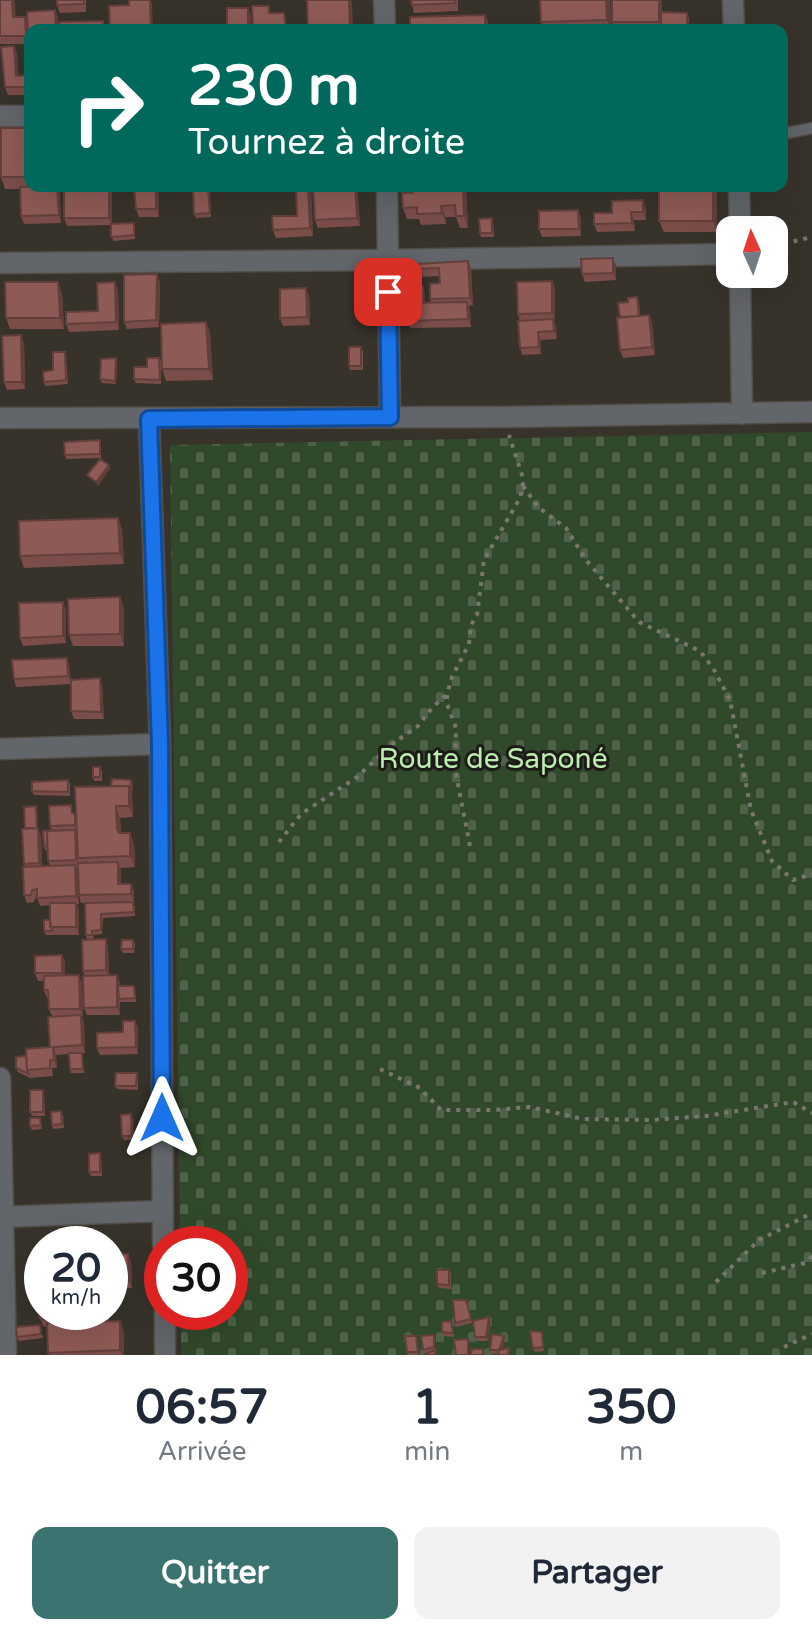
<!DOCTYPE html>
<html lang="fr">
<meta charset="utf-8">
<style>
:root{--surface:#fff;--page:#f2f2f3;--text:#1f2937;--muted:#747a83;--accent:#3b7371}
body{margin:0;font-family:"Varela Round",sans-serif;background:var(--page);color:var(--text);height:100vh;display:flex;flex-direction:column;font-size:30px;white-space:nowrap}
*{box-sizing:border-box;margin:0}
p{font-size:26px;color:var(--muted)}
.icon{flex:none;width:44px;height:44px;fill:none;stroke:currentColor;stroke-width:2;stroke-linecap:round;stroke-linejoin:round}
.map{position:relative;height:1355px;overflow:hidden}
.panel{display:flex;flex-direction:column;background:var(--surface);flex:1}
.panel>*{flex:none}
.banner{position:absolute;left:24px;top:24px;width:764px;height:168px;border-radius:16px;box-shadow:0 8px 32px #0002;background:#00695c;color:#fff;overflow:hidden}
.needle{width:52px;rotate:357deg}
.controls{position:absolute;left:716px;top:216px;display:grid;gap:16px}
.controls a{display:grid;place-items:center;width:72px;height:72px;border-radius:16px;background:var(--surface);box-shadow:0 8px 32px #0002;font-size:40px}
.speed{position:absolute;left:24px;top:1226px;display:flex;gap:16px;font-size:40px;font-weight:700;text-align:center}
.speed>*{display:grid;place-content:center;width:104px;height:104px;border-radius:50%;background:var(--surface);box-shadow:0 8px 32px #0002;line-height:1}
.speed small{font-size:20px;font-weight:400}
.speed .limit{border:12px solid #d22;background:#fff;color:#111}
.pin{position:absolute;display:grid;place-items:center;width:68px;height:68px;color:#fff;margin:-34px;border-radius:16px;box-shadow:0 4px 12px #0006}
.me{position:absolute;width:88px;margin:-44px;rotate:0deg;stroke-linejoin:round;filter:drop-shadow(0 0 6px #0008)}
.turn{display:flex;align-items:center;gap:28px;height:168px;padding:0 32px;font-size:36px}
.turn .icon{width:104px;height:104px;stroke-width:2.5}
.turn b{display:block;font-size:56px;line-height:68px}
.eta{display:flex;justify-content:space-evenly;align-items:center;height:136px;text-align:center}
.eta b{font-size:48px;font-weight:800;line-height:56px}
.action{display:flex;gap:16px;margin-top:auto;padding:16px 32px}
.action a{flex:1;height:92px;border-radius:16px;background:var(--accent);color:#fff;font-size:32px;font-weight:800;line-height:92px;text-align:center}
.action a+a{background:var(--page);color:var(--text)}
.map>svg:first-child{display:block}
.cemetery{fill:url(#cemetery-stones)}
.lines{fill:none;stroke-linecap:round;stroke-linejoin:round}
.service-casing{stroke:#534f48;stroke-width:13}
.minor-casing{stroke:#534f48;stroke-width:23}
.path{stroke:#79766f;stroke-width:4;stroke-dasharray:4 6;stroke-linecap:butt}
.service{stroke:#626569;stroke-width:10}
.minor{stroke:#626569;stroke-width:20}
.wall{fill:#7a4d49}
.shaded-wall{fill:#633f3c}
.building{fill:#8e5a55;stroke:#633f3c;stroke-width:2}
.route-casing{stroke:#114b97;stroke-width:20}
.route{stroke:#1a73e8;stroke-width:14}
.labels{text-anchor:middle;stroke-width:6;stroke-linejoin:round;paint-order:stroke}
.park-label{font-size:28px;fill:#bbeeae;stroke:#1d1b17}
</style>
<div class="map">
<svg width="812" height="1355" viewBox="0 0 812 1355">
<defs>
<pattern id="cemetery-stones" width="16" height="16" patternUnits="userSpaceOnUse" patternTransform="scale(2)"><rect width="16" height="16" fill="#31492b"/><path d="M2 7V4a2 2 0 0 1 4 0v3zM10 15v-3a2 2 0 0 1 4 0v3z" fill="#4e6249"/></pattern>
</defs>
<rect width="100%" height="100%" fill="#37332b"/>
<!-- cemetery -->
<path class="cemetery" d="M812,432V1355H181V1312H230V1244H180L170,445Z"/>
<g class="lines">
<defs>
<path id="service" d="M782,134L812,128"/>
<path id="minor" d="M384,0L385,30
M733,0L734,30
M0,116H30
M387,186L390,417
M739,186L740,230
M0,263L388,260L730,254
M740,274L742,414
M0,418L508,417L812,412
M149,419L160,744L163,1244
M0,749L160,744
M0,1078L6,1355
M0,1217L163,1211
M165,1312V1355"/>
</defs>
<!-- service casing -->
<use href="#service" class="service-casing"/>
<!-- minor casing -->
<use href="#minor" class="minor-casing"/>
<!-- path -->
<path class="path" d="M774,246L812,237
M523,486L538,507L566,528L586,560L639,622L700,651L713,668L730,700L751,810L772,861L793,880L812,874
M279,842L301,814L357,777L392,744L418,726L432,708L447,694
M470,846L455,769L456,728L447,704V694L452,677L469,644L471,625L477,615L484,560L520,498L523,486L522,475L509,435
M380,1069L420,1088L441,1110H493L530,1107L583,1119L650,1120L706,1116L793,1102L812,1113
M762,1273L805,1263L812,1256
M716,1282L759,1240L812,1213
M784,1347L812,1334"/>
<!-- service -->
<use href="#service" class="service"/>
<!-- minor -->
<use href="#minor" class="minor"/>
</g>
<!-- wall -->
<path class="wall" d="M0,0L15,3V17L27,24L55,10L58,18L30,30V39L28,35L29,44H0Z
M57,0H86V12L60,13L57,5Z
M411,0H458V11L414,13Z
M610,0L611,30H508L543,27L541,22Z
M662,2V12L689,17L688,26L658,30H615L612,22Z
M488,22V30H410Z
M14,46L17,54L18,76L30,75V95H8L5,87Z
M30,128V186H59L61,223L24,224L21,216L20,189H5L1,177Z
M134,186H158L159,217H139L136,209Z
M296,186H310L311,189L313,236L276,238L273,230L297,216Z
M357,186L360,226L318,228L315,220Z
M466,186L468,228H460L456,217H446V224L421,225L419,219H407L403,208Z
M717,186V232H664L659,221Z
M208,188L210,192L211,217L196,218L194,214Z
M112,190V224L134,223L135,227V239L113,241L111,225L67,226L64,218Z
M646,208V220H634L635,231L597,232L594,224L612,213Z
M578,210L581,218V236L542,237L539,229Z
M493,222L494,237H481L480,233Z
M468,261L471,269L473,305L469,306L471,327L410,328L407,321L410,301L424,290L425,303H431L430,299L440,283L439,276L420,277L417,269Z
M616,265V280L585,282L582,274Z
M552,281L555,289L554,321L556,327L557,339L541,340V354L522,355L520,348V321L518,314Z
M160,282L159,327L127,329L124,322Z
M118,290L119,330L69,332L66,324L98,311Z
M62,293L64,329H10L6,318Z
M309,296L310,325L283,326L280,318Z
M639,301L640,316L649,315L652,323L655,355L623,358L620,350V317Z
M206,322L210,333L213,380L166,381L162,369Z
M24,343L25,389L7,390L4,382Z
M361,347L363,351V370H350L349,366Z
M65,352L66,356L68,384L45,386L44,382L53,370Z
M159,358L161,361V384L136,383L134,379Z
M117,362L116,384L102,383L100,379Z
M101,444V458L66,459L65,455Z
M118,518L122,529L124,564L24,568L20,556Z
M120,597L124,608V646H73L69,635Z
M66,609V643L23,646L20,638Z
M69,666L71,684L16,687L14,679Z
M100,678L102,686L104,719H74L71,711Z
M100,767L102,771V781H94L93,777Z
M68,780L70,784V796L34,795L32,791Z
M133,784L132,794L133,817L120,818L121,833L134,844L135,867L120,868L121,884H131L134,892V902L110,903L135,906V916L103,918L102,934L93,935L94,939H106L108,947L109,975L120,983V986H134L136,1002H120V1015H87L84,1008L85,976L83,971L87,939L86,935L85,903H81L79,895L78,868H76L78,873L79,904H77L79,910V935H46L44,931L50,920V905L40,906L37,897L35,898L34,902L27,903L24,895L25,828L36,806L37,810L38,829L41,836L42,866H50L48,861L47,850H45L44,846L52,830L50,826L74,814L77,819L111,786Z
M133,940L135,944L134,953H123L121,949Z
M62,955L65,963V975L82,983L83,1016H82L84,1023L85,1053H82L84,1073H71L70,1069L69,1054L56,1055L57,1068H52L53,1076L30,1078L18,1072L16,1068L26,1056L50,1047L52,1016L49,1009V998H47L44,990V981H38L35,973Z
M135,1021L138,1028V1054L100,1055L97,1048L123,1032Z
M138,1077V1090L117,1089L115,1086Z
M43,1090L44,1094L45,1116H32L30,1112Z
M63,1115L64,1128L53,1129L52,1125Z
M40,1118L42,1129L32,1130L30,1126Z
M133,1118L134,1140H124L122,1136Z
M100,1153L101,1157L102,1176H91L89,1172Z
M128,1254L131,1262L132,1288L110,1289V1260H115Z
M449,1270L451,1274V1289L439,1288L437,1284Z
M466,1300L472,1323L456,1327L455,1323Z
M42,1312H77L79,1323L85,1322L83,1312H109V1322L120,1321L124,1333V1355H49L47,1327L43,1326L40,1318Z
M489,1317L491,1321L488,1341H477L475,1337Z
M451,1321L454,1337L443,1336L442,1332Z
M40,1325L43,1338L19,1341L17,1337Z
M542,1332L544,1351L535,1352L533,1348Z
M416,1336L419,1355H408L407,1352Z
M435,1339V1351L437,1355H426L427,1353L424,1354L423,1350Z
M505,1340L502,1349L509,1348L510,1352L492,1354L490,1350Z"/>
<!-- shaded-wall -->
<path class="shaded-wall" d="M12,0H14L15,3L16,24L13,17Z
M150,0L152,5L153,30H151Z
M349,0H351L352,2L353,30H350Z
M606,0H610L611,30L607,20Z
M659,0H661L662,2V26H661L662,30L659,22Z
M248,8L251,16V30H248Z
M55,10L58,18V30H56Z
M485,15L488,22V30H486L485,28Z
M25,17L28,25L29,44L26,36Z
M14,46L17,54L19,84L16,76Z
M57,186L60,193L61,223L59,215Z
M109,186H111L112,190V225L109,218Z
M156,186H158L159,217L156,209Z
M308,186H310L311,189L313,236L310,228Z
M355,186H357L360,226L357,218Z
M463,186H466L468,228L464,216Z
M713,186H717V232L713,221Z
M643,200L646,208V220L643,212Z
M441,206L446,217V224L442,213Z
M578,210L581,218V236L579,229Z
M631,212L634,220L635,231L632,223Z
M613,258L616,265V280L613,273Z
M468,261L471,269L473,305L470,298Z
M157,274L160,282L159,327L156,320Z
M552,281L555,289V321L552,313Z
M58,282L62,293L64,329L60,318Z
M115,282L118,290L119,330L116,322Z
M306,288L309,296L310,325L307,317Z
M467,302L470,309L471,327L468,319Z
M649,315L652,323L655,355L652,347Z
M553,319L556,327L557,339L554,331Z
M206,322L210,333L213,380L209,369Z
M538,332L541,340V354L539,347Z
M21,335L24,343L25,389L22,382Z
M116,358L117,362L116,384L115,381Z
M109,465L110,469L98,486L96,482Z
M118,518L122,529L124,564L120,553Z
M120,597L124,608V646L120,634Z
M63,602L66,609V643L63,636Z
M67,658L69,666L71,684L68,676Z
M100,678L102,686L104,719L101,712Z
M131,780L133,784L132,794L133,817L129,806V786Z
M36,806L37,810L38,829L41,836L42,871L39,863Z
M116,806L120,818L121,840L117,829Z
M130,833L134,844L135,867L130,856Z
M118,862L121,870V892L118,884Z
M75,865L78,873L79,904L76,896Z
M131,884L134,892V902L131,894Z
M76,903L79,910V935L76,927Z
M106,939L108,947L109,978L106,970Z
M62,955L65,963V981L62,973Z
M79,975L82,983L83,1016L80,1009Z
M117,975L120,983V999H119L120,1015L117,1007Z
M81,1015L84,1023L85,1053L82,1045Z
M135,1021L138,1028V1054L136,1047Z
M53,1047L56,1055L57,1068L54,1060Z
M128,1254L131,1262L132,1288L129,1281Z
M489,1317L491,1321L488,1341L486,1337Z
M120,1321L124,1333V1355H122L120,1350Z
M504,1336L505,1340L500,1354L499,1350Z"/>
<!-- building -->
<path class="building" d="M0,0H12L13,17H25L26,36H0Z
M57,0H84V4L57,5Z
M129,0H150L151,30H110L109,6L129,5Z
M307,0H349L350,30H308Z
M411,0H455L456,3L412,5Z
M540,0H606L607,20L541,22Z
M612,0H659V22H612Z
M252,6H269V13H284L286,30H253Z
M227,8H248V30H227Z
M55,10L56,30H30V34H28L27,12Z
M661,12L687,13V26H661Z
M485,15V28L410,30V17Z
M103,21V30H60L59,22Z
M604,25V30H563V26Z
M698,25V30H658V28Z
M559,26V30H508V28Z
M14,46L16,76L30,75V87H5L1,47Z
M1,128H30V177H1Z
M57,186L59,215L21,216L20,187Z
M64,186H109V218H64Z
M134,186H156V209H136Z
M296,186H308L310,228L273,230L272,216H297Z
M313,186H355L357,218L315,220Z
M412,186H463L464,216H456L455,205L441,206L442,213L417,214V207L403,208L402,193H413Z
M659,186H713V221H659Z
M208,188L210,213L194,214L193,189Z
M643,200V212H631L632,223L594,224V213H612V201Z
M578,210L579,229H539V211Z
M492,218V233H480L479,219Z
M134,223V235L111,237V224Z
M613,258V273L582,274L581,259Z
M468,261L470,298L430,299V284L440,283L439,268L417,269V264Z
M157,274L156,320L124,322V275Z
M552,281V313L518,314L517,282Z
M5,282H58L60,318H6Z
M115,282L116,322L66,324V312L98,311L97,283Z
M423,286L424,300L410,301L409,287Z
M306,288L307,317L280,318V289Z
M637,297L639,316L620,317L618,303L628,302V298Z
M467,302L468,319L407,321L406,303Z
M649,315L652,347L620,350L617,318Z
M553,319L554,331L538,332L539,347L520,348L518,321Z
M206,322L209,369H162L161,324Z
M21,335L22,382H4L2,336Z
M349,347H361V366H349Z
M53,352H65L66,380L44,382L43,372L53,370Z
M116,358L115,381L100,379L101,359Z
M147,358H159L160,380L134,379V367H147Z
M100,440V454L65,455L64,442Z
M100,459L109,465L96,482L87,475Z
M118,518L120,553L20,556L19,521Z
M120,597V634L69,635L68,599Z
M63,602V636L20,638L19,603Z
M67,658L68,676L14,679L12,660Z
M100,678L101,712L71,711V680Z
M93,767H100V777H93Z
M112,779L131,780L130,790L129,786H111Z
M68,780V792L32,791V782Z
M129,786V806H116L117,829L119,833H130V856L78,858L75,787Z
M71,805L72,813L75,814V825L50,826L49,806Z
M36,806L37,828H25L24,807Z
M38,828L39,863L24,864L22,829Z
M55,830L47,831V846H44L43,831Z
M75,830L76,860L48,861L47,831Z
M118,862V884H131V894L79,895L78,863Z
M75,865L76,896L37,898V889L32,890L31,895H24L23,867Z
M133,902L134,912L101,914V930L92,931V935H86L85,903Z
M50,903H76V927H50Z
M44,920H50L52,931H44Z
M106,939V970L83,971L82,940Z
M122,940H133V949H121Z
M62,955V973H35V956Z
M79,975L80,1009H49L48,990H44V976Z
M117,975V1007L84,1008L83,976Z
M118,986H134L135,998L119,999Z
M81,1015L82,1045L53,1047L54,1060H50V1068L27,1070L26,1049L50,1047L48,1017Z
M123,1021H135L136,1047L97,1048V1033L123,1032Z
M69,1053H82L83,1069H70Z
M26,1056L27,1070L29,1074L16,1068V1057Z
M116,1073H137L136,1086H115Z
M30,1090H43V1112H30Z
M61,1111L62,1124L52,1125L51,1112Z
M131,1114L132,1136H122L121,1115Z
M30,1118H40L41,1125L30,1126Z
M100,1153V1172H89V1154Z
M116,1254H128L129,1281H110V1260H115Z
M437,1270H449V1285L437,1284Z
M42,1288V1312H75L77,1322L49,1323V1321L40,1318L35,1304V1289Z
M453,1300H466L471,1319L455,1323Z
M83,1312H106L107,1315L83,1316Z
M489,1317L486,1337H475L473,1321Z
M120,1321V1350L48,1353L47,1323Z
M451,1321L453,1333L442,1332V1322Z
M40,1325L41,1334L17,1337L16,1327Z
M530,1331L542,1332L543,1347L533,1348Z
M492,1334L504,1336L499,1350H490Z
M434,1335V1347L423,1350L421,1336Z
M405,1336H416L418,1352H407Z
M468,1339V1355H456L454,1340Z
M509,1348L508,1355H498L499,1350Z
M472,1349H483V1355H471Z
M436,1350L435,1355H426L425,1354Z"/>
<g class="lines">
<defs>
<path id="route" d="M162,1118L160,744L149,419L390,417L388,292"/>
</defs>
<!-- route casing -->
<use href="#route" class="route-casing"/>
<!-- route -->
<use href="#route" class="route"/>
</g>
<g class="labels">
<!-- park labels -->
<g class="park-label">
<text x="493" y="768">Route de Saponé</text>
</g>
</g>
</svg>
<div class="controls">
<a><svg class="needle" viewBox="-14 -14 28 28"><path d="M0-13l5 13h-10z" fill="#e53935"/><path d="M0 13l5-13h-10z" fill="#747a83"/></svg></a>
</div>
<div class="speed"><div>20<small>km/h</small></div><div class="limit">30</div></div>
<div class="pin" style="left:388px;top:292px;background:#d93025"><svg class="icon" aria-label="arrive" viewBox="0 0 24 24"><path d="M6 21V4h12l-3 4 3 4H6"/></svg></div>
<svg class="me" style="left:162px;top:1118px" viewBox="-20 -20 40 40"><path d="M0-17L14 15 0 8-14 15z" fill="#1a73e8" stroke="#fff" stroke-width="4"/></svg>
<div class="banner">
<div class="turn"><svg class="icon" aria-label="right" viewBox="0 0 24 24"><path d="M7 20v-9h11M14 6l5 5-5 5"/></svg><div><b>230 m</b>Tournez à droite</div></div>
</div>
</div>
<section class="panel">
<div class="eta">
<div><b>06:57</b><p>Arrivée</p></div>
<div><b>1</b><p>min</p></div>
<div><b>350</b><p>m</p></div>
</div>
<div class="action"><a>Quitter</a><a>Partager</a></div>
</section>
